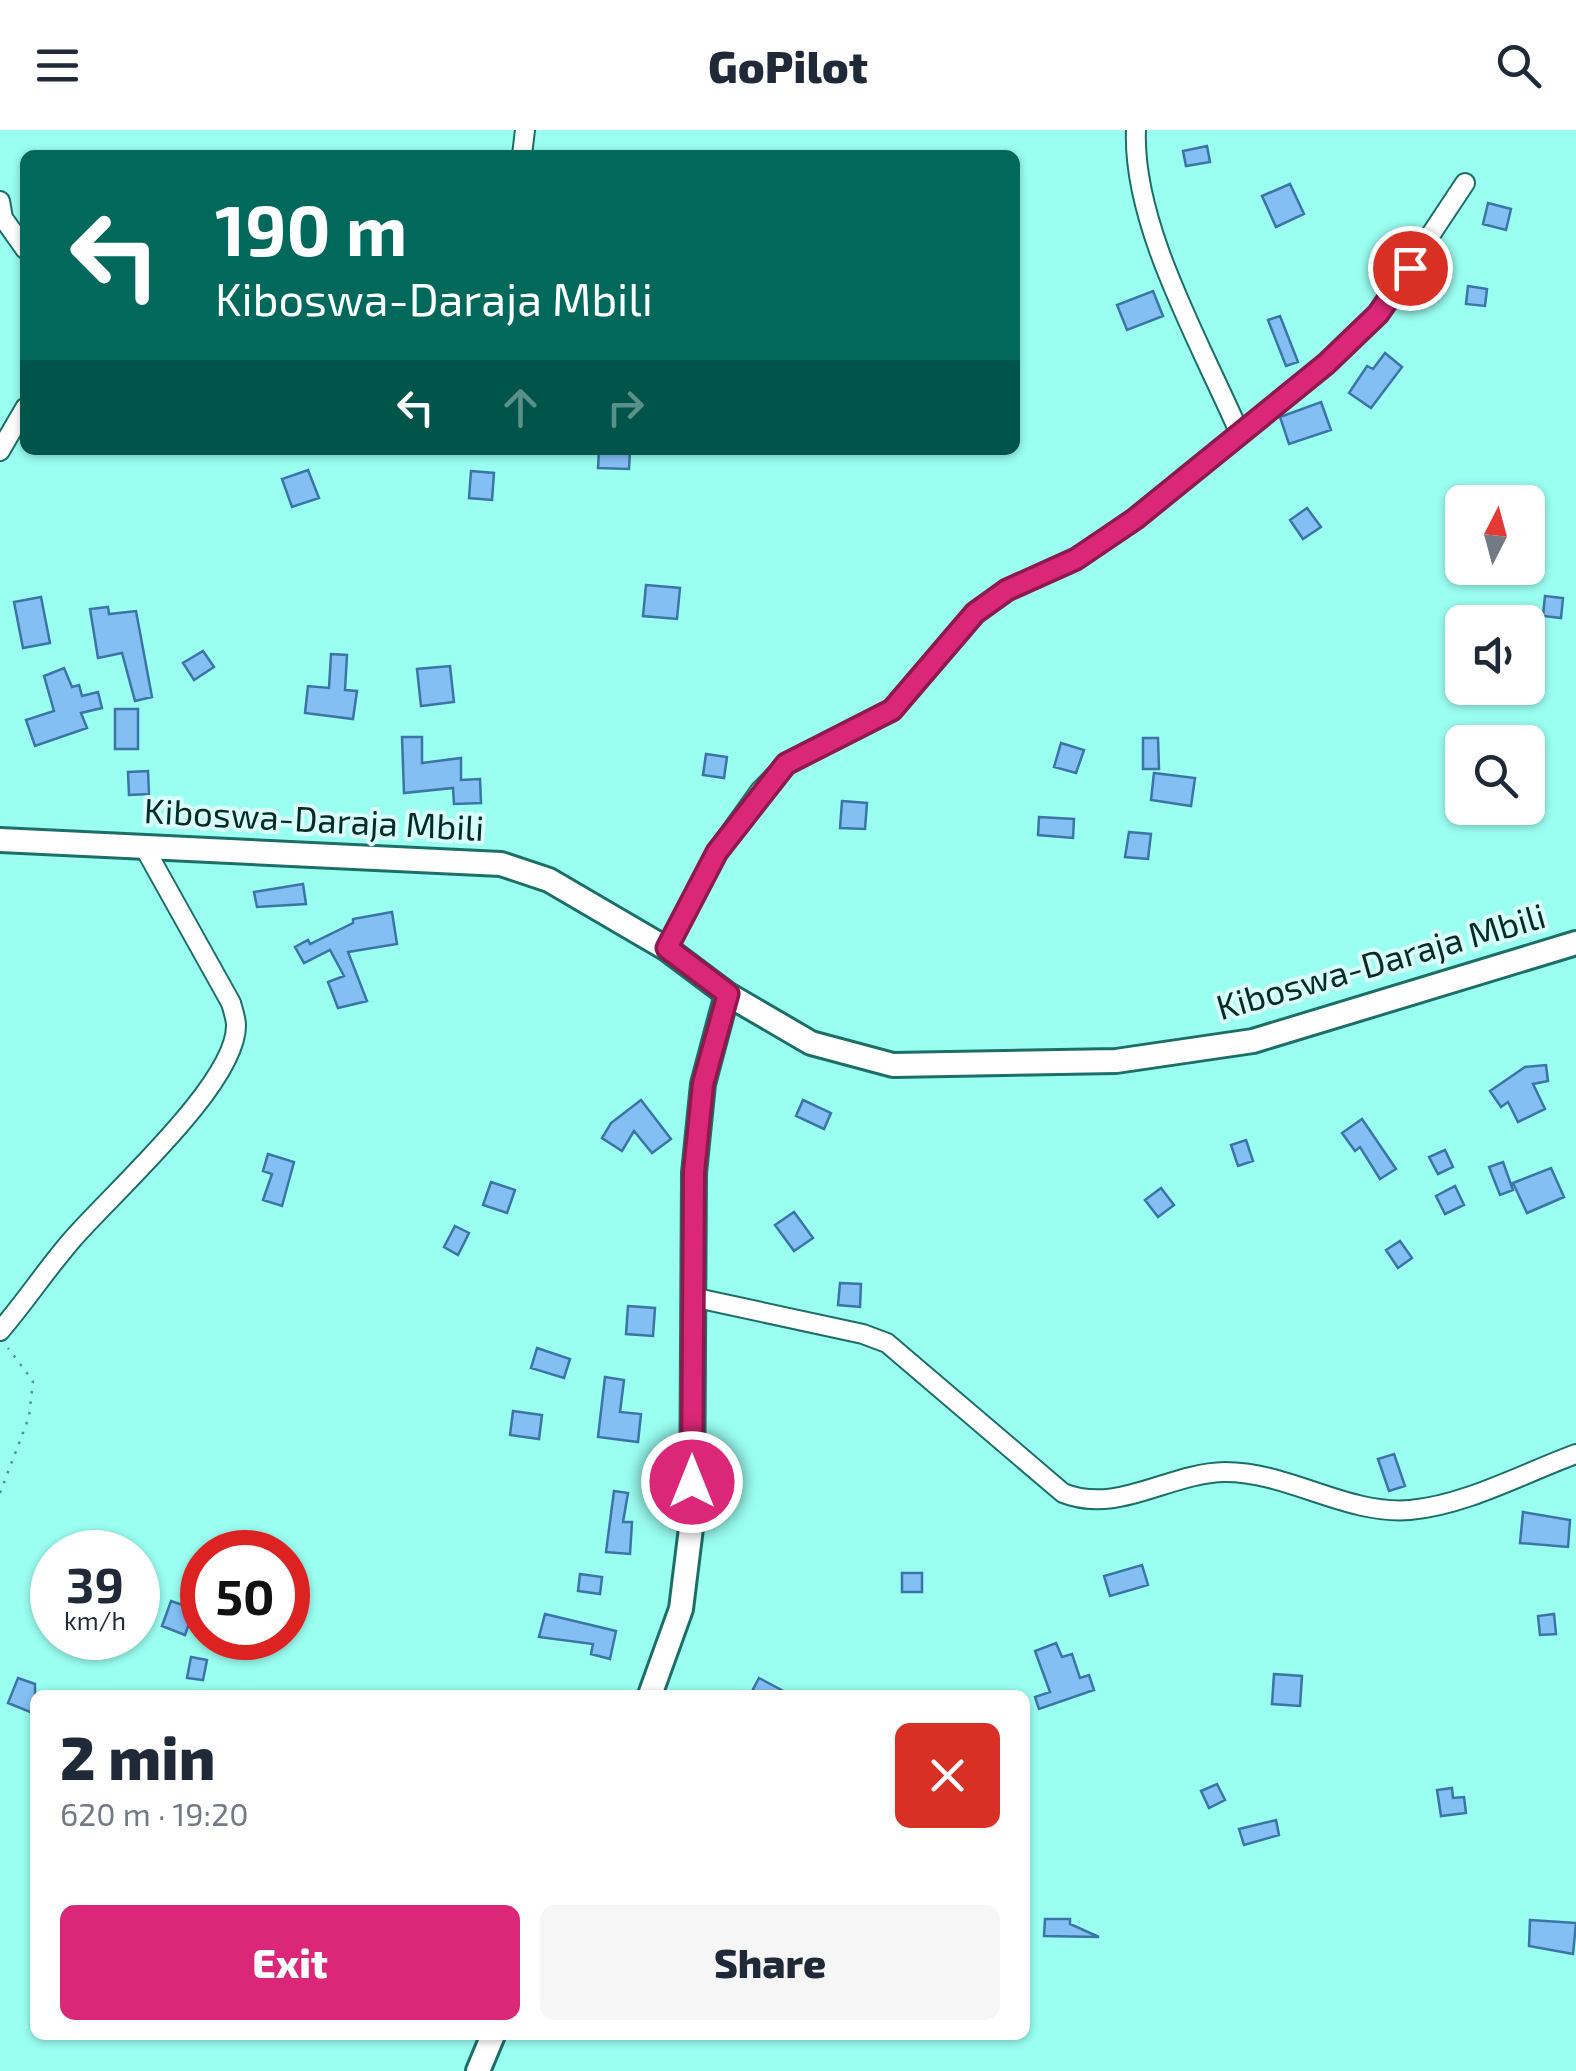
<!DOCTYPE html>
<meta charset="utf-8">
<style>
:root{--surface:#fff;--page:#f6f6f7;--text:#1f2937;--muted:#747a83;--accent:#db2777}
body{margin:0;font-family:"Exo 2",sans-serif;background:var(--page);color:var(--text);height:100vh;display:flex;flex-direction:column;font-size:38px;white-space:nowrap}
*{box-sizing:border-box;margin:0}
p{font-size:32px;color:var(--muted)}
.icon{flex:none;width:55px;height:55px;fill:none;stroke:currentColor;stroke-width:2;stroke-linecap:round;stroke-linejoin:round}
.map{position:relative;flex:1;overflow:hidden}
.sheet{position:absolute;left:30px;top:1560px;width:1000px;height:350px;display:flex;flex-direction:column;background:var(--surface);border-radius:15px;box-shadow:0 2px 8px #0004}
.sheet>*{flex:none}
.guide{position:absolute;left:20px;top:20px;width:1000px;height:305px;border-radius:15px;box-shadow:0 2px 8px #0004;background:#00695c;color:#fff;overflow:hidden}
.needle{width:65px;rotate:6deg}
.buttons{position:absolute;left:1445px;top:355px;display:grid;gap:20px}
.buttons a{display:grid;place-items:center;width:100px;height:100px;border-radius:15px;background:var(--surface);box-shadow:0 2px 8px #0004;font-size:50px}
.speed{position:absolute;left:30px;top:1400px;display:flex;gap:20px;font-size:50px;font-weight:700;text-align:center}
.speed>*{display:grid;place-content:center;width:130px;height:130px;border-radius:50%;background:var(--surface);box-shadow:0 2px 8px #0004;line-height:1}
.speed small{font-size:25px;font-weight:400}
.speed .limit{border:15px solid #d22;background:#fff;color:#111}
.pin{position:absolute;display:grid;place-items:center;width:85px;height:85px;color:#fff;margin:-42px;border:5px solid #fff;border-radius:50%;box-shadow:0 2px 10px #0007}
.me{position:absolute;width:110px;margin:-55px;rotate:0deg;stroke-linejoin:round;filter:drop-shadow(0 0 8px #0008)}
.turn{display:flex;align-items:center;gap:35px;height:210px;padding:0 30px;font-size:45px}
.turn .icon{width:130px;height:130px;stroke-width:2.5}
.turn b{display:block;font-size:70px;line-height:85px}
.lanes{display:flex;align-items:center;height:95px;padding:0 30px;background:#0003;justify-content:center;gap:50px;direction:ltr}
.lanes .off{opacity:.35}
.round{display:grid;place-items:center;flex:none;width:105px;height:105px;border-radius:15px;background:var(--page)}
.summary{display:flex;align-items:center;justify-content:space-between;height:170px;padding:0 30px}
h1{font-size:60px;font-weight:800;line-height:75px}
.button{display:flex;gap:20px;margin-top:auto;padding:20px 30px}
.button a{flex:1;height:115px;border-radius:15px;background:var(--accent);color:#fff;font-size:40px;font-weight:800;line-height:115px;text-align:center}
.button a+a{background:var(--page);color:var(--text)}
header{display:flex;justify-content:space-between;align-items:center;height:130px;padding:0 30px;background:var(--surface);font-size:45px;font-weight:800}
.map>svg:first-child{display:block}
.building{fill:#83bff3;stroke:#3a75a4;stroke-width:2.5}
.lines{fill:none;stroke-linecap:round;stroke-linejoin:round}
.minor-casing{stroke:#1c6e66;stroke-width:22}
.major-casing{stroke:#1c6e66;stroke-width:28}
.path{stroke:#4e968d;stroke-width:2.5;stroke-dasharray:2.5 8;stroke-linecap:butt}
.minor{stroke:#fff;stroke-width:18}
.major{stroke:#fff;stroke-width:22}
.route-casing{stroke:#8e194d;stroke-width:25}
.route{stroke:#db2777;stroke-width:18}
.labels{text-anchor:middle;stroke-width:8;stroke-linejoin:round;paint-order:stroke}
.street-label{font-size:35px;fill:#002c28;stroke:#dafef9}
</style>
<header><svg class="icon" aria-label="menu" viewBox="0 0 24 24"><path d="M4 6h16M4 12h16M4 18h16"/></svg>GoPilot<svg class="icon" aria-label="search" viewBox="0 0 24 24"><circle cx="10" cy="10" r="6"/><path d="M15 15l6 6"/></svg></header>
<div class="map">
<svg width="1576" height="1941" viewBox="0 0 1576 1941">
<rect width="100%" height="100%" fill="#9afef1"/>
<!-- building -->
<path class="building" d="M1207,16L1210,32L1186,36L1183,21Z
M1290,54L1304,84L1276,97L1262,66Z
M1488,73L1511,79L1506,100L1483,94Z
M1468,156L1487,159L1485,176L1466,174Z
M1153,161L1163,186L1127,200L1117,175Z
M1280,186L1298,232L1286,236L1268,190Z
M1385,223L1402,237L1371,278L1349,263L1367,236L1373,239Z
M1321,272L1331,300L1289,314L1280,287Z
M599,320H630L629,339L598,338Z
M308,340L319,368L292,377L282,349Z
M471,341L494,343L492,370L469,368Z
M1307,378L1321,397L1303,409L1290,390Z
M646,455L680,458L677,489L643,486Z
M1545,466L1563,468L1561,488L1543,486Z
M41,467L50,513L23,518L14,472Z
M108,477L109,484L136,481L152,567L135,571L122,523L98,528L90,479Z
M203,521L214,537L194,550L183,533Z
M331,524L347,525L345,560L357,561L353,589L305,583L308,556L329,558Z
M450,536L454,572L421,576L417,539Z
M64,538L72,557L79,555L82,566L98,562L102,578L81,583L87,598L35,616L26,590L54,581L44,546Z
M115,579H138V619H115Z
M402,607H422V633L461,628V650L480,649L481,673L454,674L453,658L404,663Z
M1143,608H1158L1159,639H1143Z
M1061,613L1084,620L1076,643L1054,637Z
M706,624L727,627L724,648L703,645Z
M148,641L149,664L129,665L128,642Z
M1154,643L1195,648L1191,676L1151,670Z
M842,671L867,673L865,699L840,698Z
M1039,687L1074,689L1073,708L1038,705Z
M1129,702L1151,704L1148,729L1125,727Z
M303,754L306,774L257,777L254,762Z
M392,782L397,814L348,822L367,871L338,878L328,852L344,846L330,820L304,833L295,817L308,810L310,814L353,793V789Z
M1546,935L1548,951L1533,954L1545,979L1518,992L1508,972L1501,977L1490,961L1525,937Z
M641,970L671,1009L652,1023L634,1001L622,1021L602,1008L611,993Z
M803,970L831,983L824,999L796,986Z
M1362,989L1396,1039L1380,1049L1360,1017L1355,1021L1342,1003Z
M1246,1010L1253,1031L1238,1036L1231,1015Z
M1445,1020L1453,1037L1438,1044L1429,1027Z
M268,1024L294,1032L282,1076L263,1070L272,1044L263,1041Z
M1503,1032L1513,1060L1500,1065L1489,1037Z
M1551,1038L1564,1067L1527,1083L1513,1053Z
M491,1052L515,1060L507,1083L483,1075Z
M1455,1056L1464,1075L1445,1084L1436,1066Z
M1161,1058L1174,1075L1158,1087L1145,1070Z
M794,1082L813,1108L794,1121L775,1095Z
M455,1096L469,1103L458,1125L444,1117Z
M1400,1111L1412,1128L1398,1138L1386,1120Z
M840,1153L861,1154L860,1177L838,1175Z
M628,1176L655,1178L653,1206L626,1204Z
M537,1218L570,1229L564,1248L531,1238Z
M605,1247L624,1250L620,1282L641,1284L638,1312L598,1307Z
M513,1281L542,1285L539,1309L510,1305Z
M1394,1324L1405,1356L1389,1361L1378,1329Z
M614,1361L628,1363L623,1392H632L630,1424L606,1422Z
M1523,1382L1570,1390L1568,1417L1520,1413Z
M1142,1435L1148,1455L1110,1466L1104,1446Z
M902,1443H922V1462H902Z
M580,1444L602,1447L600,1464L578,1461Z
M171,1471L194,1479L185,1505L162,1496Z
M545,1484L616,1501L610,1529L591,1524L593,1514L539,1507Z
M1554,1484L1556,1504L1540,1505L1538,1486Z
M1056,1513L1062,1527L1072,1524L1080,1548L1089,1545L1094,1560L1039,1579L1035,1567L1050,1562L1035,1521Z
M191,1527L207,1530L203,1550L187,1548Z
M1274,1544L1302,1546L1300,1576L1272,1574Z
M18,1548L35,1554V1584L8,1573Z
M759,1548L791,1565H750Z
M1217,1654L1225,1670L1209,1678L1201,1661Z
M1452,1658L1453,1668L1464,1667L1466,1683L1441,1686L1437,1660Z
M1276,1690L1279,1705L1244,1715L1239,1699Z
M1045,1789H1070V1794L1099,1807L1044,1806Z
M1530,1790L1576,1793L1573,1824L1529,1816Z"/>
<g class="lines">
<defs>
<path id="minor" d="M1136,0C1132,95 1201,214 1239,302
M522,25L525,0
M0,71L3,88L25,119
M0,321L25,278
M667,819L717,721L760,661L786,634L892,580L975,483L1007,461L1076,429L1135,389L1326,234L1378,184L1465,53
M692,1167L863,1204L887,1213L1063,1363C1118,1385 1168,1343 1225,1342C1289,1342 1346,1385 1410,1380C1466,1375 1524,1343 1576,1324
M0,1201C25,1172 46,1140 71,1111C109,1066 237,954 236,895C236,889 233,880 231,873L144,717"/>
<path id="major" d="M0,710L501,734L549,750L667,819L727,864L811,913L893,935L1116,931L1253,911L1576,813
M650,1565L681,1479L692,1390L694,1043L703,954L727,864
M478,1941L493,1905"/>
</defs>
<!-- minor casing -->
<use href="#minor" class="minor-casing"/>
<!-- major casing -->
<use href="#major" class="major-casing"/>
<!-- path -->
<path class="path" d="M0,1363L29,1287L33,1251L8,1218"/>
<!-- minor -->
<use href="#minor" class="minor"/>
<!-- major -->
<use href="#major" class="major"/>
</g>
<g class="lines">
<defs>
<path id="route" d="M692,1352L694,1042L703,954L728,864L667,818L717,722L786,634L892,580L975,483L1007,460L1076,429L1135,389L1326,234L1378,184L1410,138"/>
</defs>
<!-- route casing -->
<use href="#route" class="route-casing"/>
<!-- route -->
<use href="#route" class="route"/>
</g>
<g class="labels">
<!-- street labels -->
<g class="street-label">
<text transform="translate(314 690) rotate(3)" y="12">Kiboswa-Daraja Mbili</text>
<text transform="translate(1381 832) rotate(-16)" y="12">Kiboswa-Daraja Mbili</text>
</g>
</g>
</svg>
<div class="buttons">
<a><svg class="needle" viewBox="-14 -14 28 28"><path d="M0-13l5 13h-10z" fill="#e53935"/><path d="M0 13l5-13h-10z" fill="#747a83"/></svg></a>
<a><svg class="icon" aria-label="sound" viewBox="0 0 24 24"><path d="M4 9h4l5-4v14l-5-4H4zM17 9q2 3 0 6"/></svg></a>
<a><svg class="icon" aria-label="search" viewBox="0 0 24 24"><circle cx="10" cy="10" r="6"/><path d="M15 15l6 6"/></svg></a>
</div>
<div class="speed"><div>39<small>km/h</small></div><div class="limit">50</div></div>
<div class="pin" style="left:1410px;top:138px;background:#d93025"><svg class="icon" aria-label="arrive" viewBox="0 0 24 24"><path d="M6 21V4h12l-3 4 3 4H6"/></svg></div>
<svg class="me" style="left:692px;top:1352px" viewBox="-20 -20 40 40"><circle r="17" fill="#db2777" stroke="#fff" stroke-width="3"/><path d="M0-11L8 9 0 5-8 9z" fill="#fff"/></svg>
<div class="guide">
<div class="turn"><svg class="icon" aria-label="left" viewBox="0 0 24 24"><path d="M17 20v-9H6M10 6l-5 5 5 5"/></svg><div><b>190 m</b>Kiboswa-Daraja Mbili</div></div>
<div class="lanes"><svg class="icon" aria-label="left" viewBox="0 0 24 24"><path d="M17 20v-9H6M10 6l-5 5 5 5"/></svg><svg class="icon off" aria-label="ahead" viewBox="0 0 24 24"><path d="M12 20V5M6 11l6-6 6 6"/></svg><svg class="icon off" aria-label="right" viewBox="0 0 24 24"><path d="M7 20v-9h11M14 6l5 5-5 5"/></svg></div>
</div>
<section class="sheet">
<div class="summary"><div><h1>2 min</h1><p>620 m · 19:20</p></div><a class="round" style="background:#d93025;color:#fff"><svg class="icon" aria-label="close" viewBox="0 0 24 24"><path d="M6 6l12 12M18 6L6 18"/></svg></a></div>
<div class="button"><a>Exit</a><a>Share</a></div>
</section>
</div>
